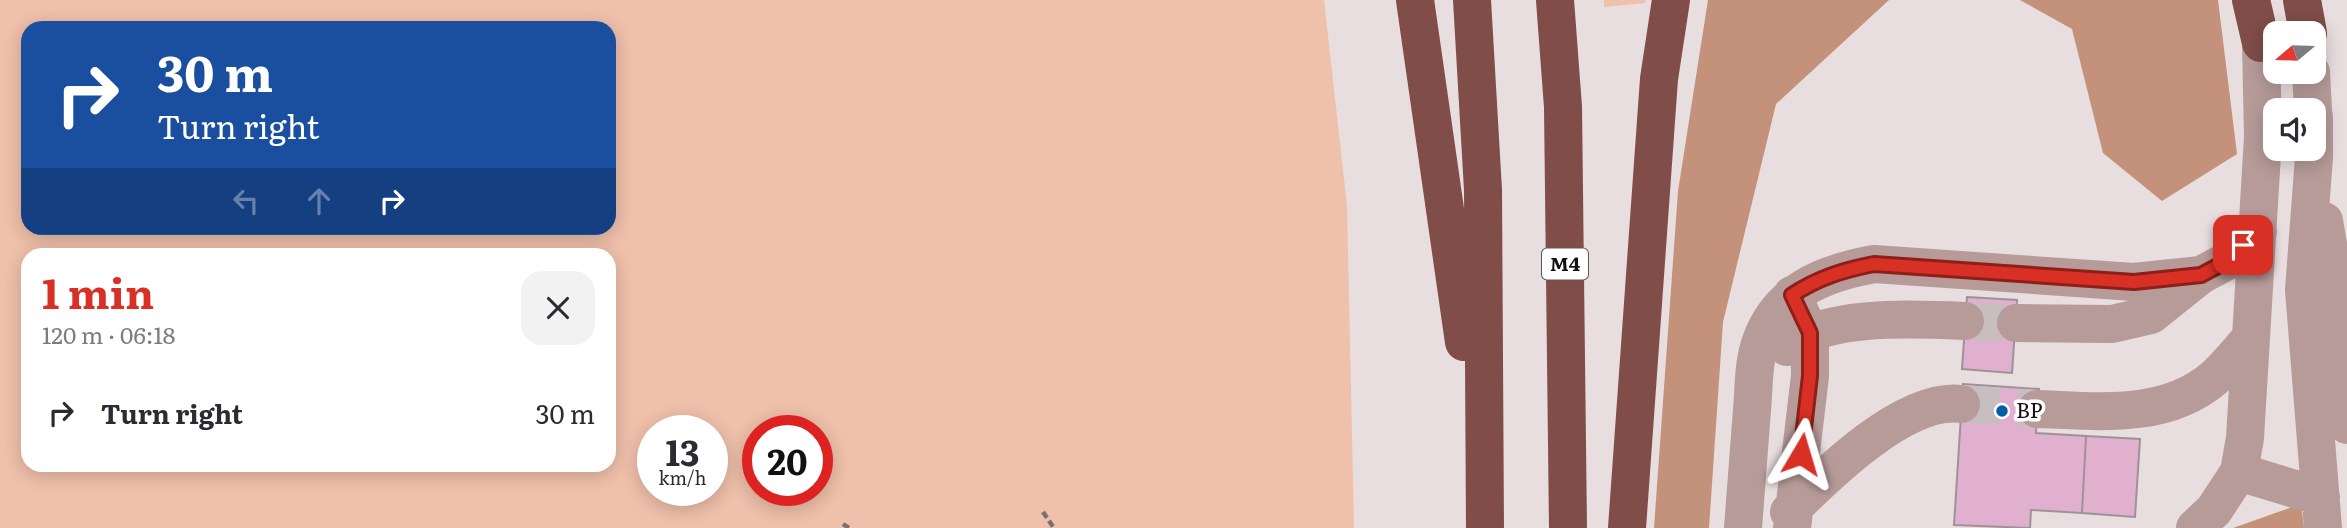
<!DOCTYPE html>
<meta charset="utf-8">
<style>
:root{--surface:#fff;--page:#f2f2f3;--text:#2b2b33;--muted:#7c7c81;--accent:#d93025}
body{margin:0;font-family:Literata,serif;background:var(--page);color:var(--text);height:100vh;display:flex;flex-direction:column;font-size:26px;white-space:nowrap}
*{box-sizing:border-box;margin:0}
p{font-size:23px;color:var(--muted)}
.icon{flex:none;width:38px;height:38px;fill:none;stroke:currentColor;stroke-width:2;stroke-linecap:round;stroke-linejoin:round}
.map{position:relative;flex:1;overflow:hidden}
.drawer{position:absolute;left:21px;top:248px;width:595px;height:224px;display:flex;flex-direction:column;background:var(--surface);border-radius:21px;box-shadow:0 4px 18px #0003}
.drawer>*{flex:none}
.top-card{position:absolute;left:21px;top:21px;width:595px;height:214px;border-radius:21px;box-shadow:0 4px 18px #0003;background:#1a4fa0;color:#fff;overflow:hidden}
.needle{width:46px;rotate:251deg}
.controls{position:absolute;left:2263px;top:21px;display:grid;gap:14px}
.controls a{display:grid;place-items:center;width:63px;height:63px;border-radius:14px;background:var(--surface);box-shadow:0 4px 18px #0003;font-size:35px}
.speed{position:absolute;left:637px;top:415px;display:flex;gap:14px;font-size:35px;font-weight:700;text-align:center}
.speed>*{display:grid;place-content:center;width:91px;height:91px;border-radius:50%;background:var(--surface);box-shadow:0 4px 18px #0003;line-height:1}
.speed small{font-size:18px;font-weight:400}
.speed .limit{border:10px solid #d22;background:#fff;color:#111}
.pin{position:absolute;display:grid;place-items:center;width:60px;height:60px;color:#fff;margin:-30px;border-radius:14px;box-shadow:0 4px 10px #0006}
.me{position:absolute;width:77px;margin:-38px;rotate:7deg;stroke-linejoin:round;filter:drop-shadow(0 0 5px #0008)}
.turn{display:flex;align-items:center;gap:24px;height:147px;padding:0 21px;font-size:32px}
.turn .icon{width:91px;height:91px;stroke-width:2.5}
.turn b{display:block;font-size:49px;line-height:60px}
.lanes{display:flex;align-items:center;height:66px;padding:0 21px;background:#0003;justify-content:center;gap:35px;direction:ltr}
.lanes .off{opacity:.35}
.round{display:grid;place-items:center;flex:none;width:74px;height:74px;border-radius:21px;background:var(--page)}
.overview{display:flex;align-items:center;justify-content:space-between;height:119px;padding:0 21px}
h1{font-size:42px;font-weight:700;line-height:52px;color:var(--accent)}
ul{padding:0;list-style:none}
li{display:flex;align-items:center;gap:21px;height:91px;padding:0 21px}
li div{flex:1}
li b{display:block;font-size:26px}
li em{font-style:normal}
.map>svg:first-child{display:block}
.green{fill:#efc0aa;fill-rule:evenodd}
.forest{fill:#c4927a}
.building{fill:#e2b0cf;stroke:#9c9398;stroke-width:2}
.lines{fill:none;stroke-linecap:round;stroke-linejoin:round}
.minor-tunnel{stroke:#c8bec0;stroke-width:38;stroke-dasharray:38 19;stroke-linecap:butt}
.path{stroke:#797173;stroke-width:4.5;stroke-dasharray:7 3.5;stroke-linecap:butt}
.minor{stroke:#b69b99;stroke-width:38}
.highway{stroke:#804d48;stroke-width:38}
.route-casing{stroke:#8d1f18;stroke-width:18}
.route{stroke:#d93025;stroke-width:12}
.poi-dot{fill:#055ca9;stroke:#fff;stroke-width:2.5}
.labels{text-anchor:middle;stroke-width:7;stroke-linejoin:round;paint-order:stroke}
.shield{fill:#fff;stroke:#5b5859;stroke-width:2}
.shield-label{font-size:19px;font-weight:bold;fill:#151112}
.poi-label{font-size:21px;fill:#151112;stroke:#fff;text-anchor:start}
</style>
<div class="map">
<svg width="2347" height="528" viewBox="0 0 2347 528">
<rect width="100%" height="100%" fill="#e8dddf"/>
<!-- green -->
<path class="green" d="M0,0H1324L1347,206L1354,528H0ZM28,28H609V228H28ZM28,256H609V466H28ZM653,430H712V490H653ZM758,430H817V490H758Z
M1604,0H1646L1645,3L1604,7Z"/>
<!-- forest -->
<path class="forest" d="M1708,0H1889L1776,104L1723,322L1709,528H1654L1678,191Z
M2020,0H2218L2237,154L2162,201L2103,153L2072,29Z
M2301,504L2304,528H2233Z"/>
<!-- building -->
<path class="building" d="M1967,297L2017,300L2012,373L1962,369Z
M1963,384L2039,389L2036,433L2086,436L2082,513L2031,510L2030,528L1954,525Z
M2086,436L2140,439L2135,517L2082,513Z"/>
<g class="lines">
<!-- minor-tunnel -->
<path class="minor-tunnel" d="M1965,321L2016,323
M1961,404L2037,409"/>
<!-- path -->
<path class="path" d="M1043,512L1054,528
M843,524L849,528"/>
<!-- minor -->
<path class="minor" d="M2311,72L2313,110
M2314,117V157L2304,290L2323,528
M2324,221L2335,285L2347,425
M1792,295L1810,333V376L1792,528
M2016,323L2112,324L2151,315L2201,275
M1787,347C1795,342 1803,336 1811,333C1852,316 1920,319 1965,321
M2037,409C2097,411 2165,420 2214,378C2227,366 2239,351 2251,338
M2239,472L2321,497
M1789,512C1827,474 1905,397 1961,404
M1743,528C1746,489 1749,449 1752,410C1754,388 1753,362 1761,341C1779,290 1825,273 1874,264L2134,282L2201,275L2229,260L2258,231
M2195,528L2214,510L2239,472L2245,438L2263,137L2261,43"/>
<!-- highway -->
<path class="highway" d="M1415,0L1464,342
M1472,0L1483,190L1485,528
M1555,0L1563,107L1568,528
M2251,0L2261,43
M2302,0L2308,33
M1627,528L1659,79L1671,0"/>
</g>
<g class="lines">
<defs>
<path id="route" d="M1801,454L1810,376V333L1792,295C1818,278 1843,270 1874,264L2134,282L2201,275L2229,260L2243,245"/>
</defs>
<!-- route casing -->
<use href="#route" class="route-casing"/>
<!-- route -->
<use href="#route" class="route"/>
</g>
<!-- markers -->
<circle class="poi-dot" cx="2002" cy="411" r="7"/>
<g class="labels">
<!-- shield labels -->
<rect class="shield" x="1542" y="248.5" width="46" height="31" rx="5"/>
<g class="shield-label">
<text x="1565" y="271">M4</text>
</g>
<!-- poi labels -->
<g class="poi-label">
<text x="2016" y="418">BP</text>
</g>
</g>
</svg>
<div class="controls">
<a><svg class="needle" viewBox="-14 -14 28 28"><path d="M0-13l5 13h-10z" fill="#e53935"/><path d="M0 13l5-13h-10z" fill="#7c7c81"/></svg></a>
<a><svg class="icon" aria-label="sound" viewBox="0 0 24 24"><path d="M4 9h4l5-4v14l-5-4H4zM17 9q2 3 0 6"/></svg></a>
</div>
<div class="speed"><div>13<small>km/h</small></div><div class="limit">20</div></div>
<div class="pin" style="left:2243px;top:245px;background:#d93025"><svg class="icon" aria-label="arrive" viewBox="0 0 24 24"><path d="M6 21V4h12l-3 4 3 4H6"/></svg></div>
<svg class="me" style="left:1801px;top:454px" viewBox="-20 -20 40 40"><path d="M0-17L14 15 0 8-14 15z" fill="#d93025" stroke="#fff" stroke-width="4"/></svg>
<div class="top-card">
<div class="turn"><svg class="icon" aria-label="right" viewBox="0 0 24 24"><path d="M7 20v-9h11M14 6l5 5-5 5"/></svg><div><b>30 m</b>Turn right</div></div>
<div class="lanes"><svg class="icon off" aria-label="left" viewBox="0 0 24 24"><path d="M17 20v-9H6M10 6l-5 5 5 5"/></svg><svg class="icon off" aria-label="ahead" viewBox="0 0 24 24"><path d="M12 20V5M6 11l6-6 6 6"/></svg><svg class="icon" aria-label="right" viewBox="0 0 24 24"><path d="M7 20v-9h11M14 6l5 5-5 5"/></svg></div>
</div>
<section class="drawer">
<div class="overview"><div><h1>1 min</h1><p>120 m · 06:18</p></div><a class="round"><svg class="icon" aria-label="close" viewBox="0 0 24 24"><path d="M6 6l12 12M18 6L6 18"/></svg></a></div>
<ul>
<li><svg class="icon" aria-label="right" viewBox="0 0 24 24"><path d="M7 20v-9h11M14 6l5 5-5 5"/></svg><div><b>Turn right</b></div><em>30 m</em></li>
</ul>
</section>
</div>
